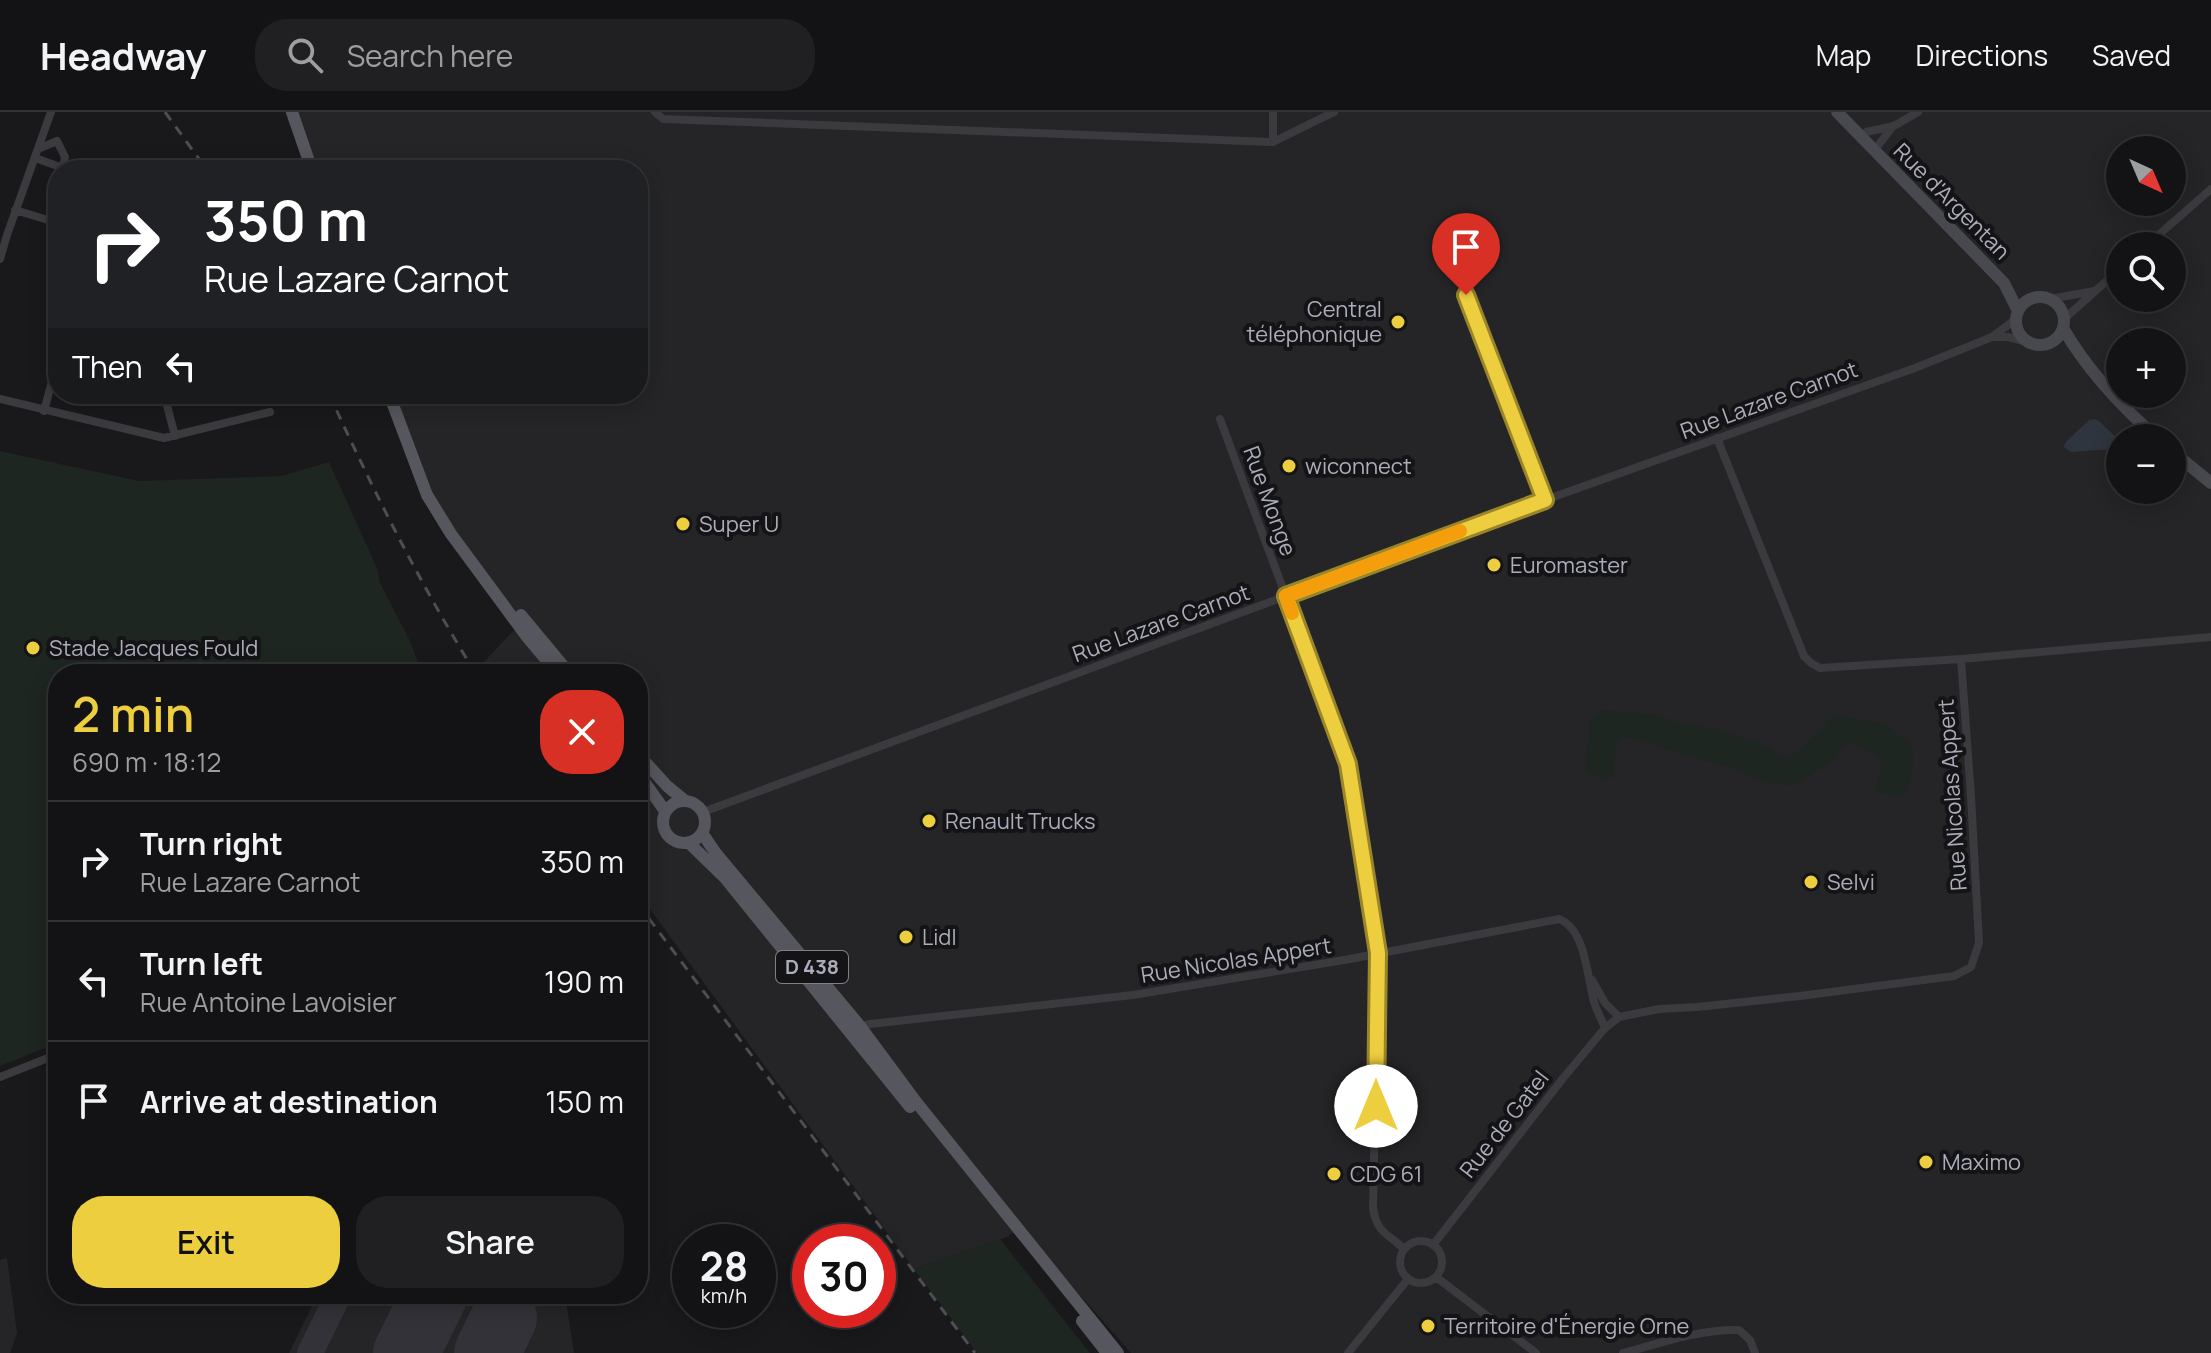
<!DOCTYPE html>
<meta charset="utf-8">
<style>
:root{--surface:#131214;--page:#202022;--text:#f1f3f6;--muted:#9d9ea0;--line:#323234;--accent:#edce3f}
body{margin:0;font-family:Manrope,sans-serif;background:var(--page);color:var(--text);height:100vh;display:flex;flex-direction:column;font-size:30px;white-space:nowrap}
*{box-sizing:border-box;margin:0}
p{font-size:26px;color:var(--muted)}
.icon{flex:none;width:44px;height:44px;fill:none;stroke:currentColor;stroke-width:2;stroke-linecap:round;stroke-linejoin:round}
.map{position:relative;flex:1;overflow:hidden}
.drawer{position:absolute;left:48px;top:552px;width:600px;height:640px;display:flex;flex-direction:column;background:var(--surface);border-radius:32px;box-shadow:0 4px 20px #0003,0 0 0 2px var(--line)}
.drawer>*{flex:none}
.top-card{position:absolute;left:48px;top:48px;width:600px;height:244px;border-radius:32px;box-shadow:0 4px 20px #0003,0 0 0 2px var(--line);background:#202124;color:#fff;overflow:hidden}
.needle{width:52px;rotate:136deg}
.buttons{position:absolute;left:2106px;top:24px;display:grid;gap:16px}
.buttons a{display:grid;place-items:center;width:80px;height:80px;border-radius:50%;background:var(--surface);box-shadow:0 4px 20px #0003,0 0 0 2px var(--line);font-size:40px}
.speed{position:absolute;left:672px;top:1112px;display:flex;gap:16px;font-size:40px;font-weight:700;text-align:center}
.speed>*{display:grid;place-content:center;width:104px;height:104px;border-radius:50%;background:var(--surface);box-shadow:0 4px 20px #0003,0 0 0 2px var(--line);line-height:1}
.speed small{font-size:20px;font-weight:400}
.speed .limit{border:12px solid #d22;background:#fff;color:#111}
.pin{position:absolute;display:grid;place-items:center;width:68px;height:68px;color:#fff;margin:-82px -34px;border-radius:50% 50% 50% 0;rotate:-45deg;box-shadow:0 0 8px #0007}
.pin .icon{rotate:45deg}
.me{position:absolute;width:88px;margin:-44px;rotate:0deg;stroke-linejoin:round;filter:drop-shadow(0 0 6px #0008)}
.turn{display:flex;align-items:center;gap:28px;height:168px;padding:0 24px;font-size:36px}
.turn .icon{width:104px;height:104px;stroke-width:2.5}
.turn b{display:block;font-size:56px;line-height:68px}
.then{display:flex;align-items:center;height:76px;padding:0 24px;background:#0003;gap:16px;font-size:30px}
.round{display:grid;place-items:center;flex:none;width:84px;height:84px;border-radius:32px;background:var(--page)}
.head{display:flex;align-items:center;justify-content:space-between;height:136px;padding:0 24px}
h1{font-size:48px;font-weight:600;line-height:60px;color:var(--accent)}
.button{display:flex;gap:16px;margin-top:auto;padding:16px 24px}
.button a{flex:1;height:92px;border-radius:32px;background:var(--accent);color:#111;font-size:32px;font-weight:600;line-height:92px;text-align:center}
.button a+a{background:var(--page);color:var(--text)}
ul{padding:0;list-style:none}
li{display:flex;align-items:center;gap:24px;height:120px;padding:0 24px;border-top:2px solid var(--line)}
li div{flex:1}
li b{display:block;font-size:30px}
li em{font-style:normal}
header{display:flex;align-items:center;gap:48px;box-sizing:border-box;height:112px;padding:0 40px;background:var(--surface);border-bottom:2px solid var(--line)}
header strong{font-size:38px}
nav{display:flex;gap:44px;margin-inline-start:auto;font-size:28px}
.search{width:560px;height:72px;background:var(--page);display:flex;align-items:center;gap:20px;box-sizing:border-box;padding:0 28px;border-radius:32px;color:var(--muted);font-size:30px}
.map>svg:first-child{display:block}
.built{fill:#252528;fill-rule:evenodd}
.green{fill:#1e2621}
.water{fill:#2f353e}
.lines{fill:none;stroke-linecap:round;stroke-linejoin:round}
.taxiway{stroke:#333238;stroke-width:26}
.runway{stroke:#333238;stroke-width:66}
.minor{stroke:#3a3a3f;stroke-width:8}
.secondary{stroke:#48484f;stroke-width:12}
.primary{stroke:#56565e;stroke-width:12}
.rail{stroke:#4d4d54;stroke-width:3;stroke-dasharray:10 8;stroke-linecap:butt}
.route-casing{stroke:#9a8629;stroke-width:20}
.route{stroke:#edce3f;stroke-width:14}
.slow{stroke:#f59e0b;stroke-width:14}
.poi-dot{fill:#edce3f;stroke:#141316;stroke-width:3}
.labels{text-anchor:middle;stroke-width:8;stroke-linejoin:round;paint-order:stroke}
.shield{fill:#141316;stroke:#7e7f89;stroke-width:2}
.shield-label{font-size:20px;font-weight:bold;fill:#abadba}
.street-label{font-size:22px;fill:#abadba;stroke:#141316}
.poi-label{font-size:22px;fill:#abadba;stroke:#141316;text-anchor:start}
</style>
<header>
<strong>Headway</strong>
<div class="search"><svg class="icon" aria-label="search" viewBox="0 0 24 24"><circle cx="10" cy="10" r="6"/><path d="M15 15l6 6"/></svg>Search here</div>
<nav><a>Map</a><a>Directions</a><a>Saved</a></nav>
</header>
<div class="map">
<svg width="2211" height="1241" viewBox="0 0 2211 1241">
<rect width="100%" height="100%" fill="#19181b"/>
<!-- built -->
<path class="built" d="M285,0H2211V1241H1131L1020,1115L1007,1125L914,1157L638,781V562H482L478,556L516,516L441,417L419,379L384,282H638V58H306ZM2120,38H2172V90H2120ZM2120,134H2172V186H2120ZM2120,230H2172V282H2120ZM2120,326H2172V378H2120Z
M7,1146L17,1221L10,1241H0V1148Z
M318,1182H565L574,1241H289Z"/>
<!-- green -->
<path class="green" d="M0,339L139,369L281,364L329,350L377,456L380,471L408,525L423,562H58V931L0,954Z
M1603,598L1656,603L1679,611L1693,612L1727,620L1757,630L1789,647L1819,620L1829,607L1837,604L1884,611L1912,633C1914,650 1914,673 1901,685L1882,681L1875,677C1888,644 1880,645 1852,631L1844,634L1835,648L1794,673L1771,672L1737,658L1623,624L1615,637L1614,665L1605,668L1597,663L1586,661L1587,635L1591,625L1589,617L1591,608Z
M1000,1127L1090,1241H977L914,1157Z"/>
<!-- water -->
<path class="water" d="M2095,307L2099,309L2119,328V334L2113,337L2071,340L2064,335L2065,331L2089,308Z"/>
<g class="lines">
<!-- taxiway -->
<path class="taxiway" d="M310,1241L339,1182"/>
<!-- runway -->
<path class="runway" d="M406,1241L435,1182
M487,1241L504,1206"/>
<!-- minor -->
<path class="minor" d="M655,0L663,7L1273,30L1334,0
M1861,25L1866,20L1894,14L1918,0
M1273,30V0
M1874,39L1893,14
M35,46L63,56L65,45L57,29L38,37
M15,98L58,111
M2146,134L2211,77
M0,147L7,123L51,0
M1466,183L1545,388
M2050,187L2094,179
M2064,207L2120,157
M1992,225H2008L2028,230
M164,282L175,324
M0,287L164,326L270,300
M44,299L58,247
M1220,307L1348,652L1378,841L1373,1096C1377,1122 1388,1121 1404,1137
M1961,547L2211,525
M703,700L1545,388L1915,256L1992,225L2016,207
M1592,868L1605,891L1619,905
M858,915L870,912L1133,883L1350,847L1559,807C1585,817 1587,862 1593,886C1595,896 1601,906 1605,916
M0,965L58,942
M1400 1150a21 21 0 1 1 42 0a21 21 0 1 1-42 0Z
M1433,1133L1564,965L1605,916L1619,905L1659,897L1697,895L1800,884L1954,864L1971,855L1979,831L1971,684L1961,547L1820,556L1811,551L1804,544L1717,326
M1436,1165L1536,1241
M1348,1241L1408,1167
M1623,1241C1661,1231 1699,1217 1739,1218L1750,1228L1755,1241"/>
<!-- secondary -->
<path class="secondary" d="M1837,0L2004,171L2018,199
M2016 209a24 24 0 1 1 48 0a24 24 0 1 1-48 0Z
M2063,216C2087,258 2121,294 2157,326
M2172,339L2211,371"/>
<!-- primary -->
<path class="primary" d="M292,0L312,58
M389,282L427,383L451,422L527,525L558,562
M521,503L570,562
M638,642L667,674L684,688
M638,661L665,699
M663 710a21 21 0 1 1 42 0a21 21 0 1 1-42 0Z
M702,721L715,740L860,914L917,991L1118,1241
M689,731L725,766L910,995
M1082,1209L1107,1241"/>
<!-- rail -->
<path class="rail" d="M165,0L207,58
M329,282C373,378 420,472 476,562
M638,792L975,1241"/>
</g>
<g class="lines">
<defs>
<path id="route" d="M1376,994L1378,841L1348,652L1286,484L1545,388L1466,183"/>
</defs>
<!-- route casing -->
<use href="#route" class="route-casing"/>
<!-- route -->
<use href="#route" class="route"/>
<!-- slow -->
<path class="slow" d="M1292,501L1286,484L1460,419"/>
</g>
<!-- markers -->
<g class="poi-dot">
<circle cx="1398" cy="210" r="8"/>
<circle cx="1289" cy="354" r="8"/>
<circle cx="683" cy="412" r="8"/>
<circle cx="1494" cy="453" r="8"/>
<circle cx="33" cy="536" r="8"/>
<circle cx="929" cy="709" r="8"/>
<circle cx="1811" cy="770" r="8"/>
<circle cx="906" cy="825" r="8"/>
<circle cx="1926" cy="1050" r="8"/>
<circle cx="1334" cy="1062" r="8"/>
<circle cx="1428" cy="1214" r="8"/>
</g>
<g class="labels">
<!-- shield labels -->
<rect class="shield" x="776" y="839" width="72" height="32" rx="6"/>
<g class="shield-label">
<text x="812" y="862">D 438</text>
</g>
<!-- street labels -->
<g class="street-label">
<text transform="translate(1952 89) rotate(45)" y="8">Rue d'Argentan</text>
<text transform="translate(1769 288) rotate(-20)" y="8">Rue Lazare Carnot</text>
<text transform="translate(1270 389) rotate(70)" y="8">Rue Monge</text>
<text transform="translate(1161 511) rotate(-20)" y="8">Rue Lazare Carnot</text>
<text transform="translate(1952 683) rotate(-94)" y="8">Rue Nicolas Appert</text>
<text transform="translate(1236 848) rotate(-9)" y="8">Rue Nicolas Appert</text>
<text transform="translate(1504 1012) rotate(-52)" y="8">Rue de Gatel</text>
</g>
<!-- poi labels -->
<g class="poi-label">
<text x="1382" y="205" text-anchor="end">Central<tspan x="1382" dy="25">téléphonique</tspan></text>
<text x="1305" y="362">wiconnect</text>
<text x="699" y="420">Super U</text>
<text x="1510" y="461">Euromaster</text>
<text x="49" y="544">Stade Jacques Fould</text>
<text x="945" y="717">Renault Trucks</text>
<text x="1827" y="778">Selvi</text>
<text x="922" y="833">Lidl</text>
<text x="1942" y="1058">Maximo</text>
<text x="1350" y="1070">CDG 61</text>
<text x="1444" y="1222">Territoire d'Énergie Orne</text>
</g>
</g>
</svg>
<div class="buttons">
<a><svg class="needle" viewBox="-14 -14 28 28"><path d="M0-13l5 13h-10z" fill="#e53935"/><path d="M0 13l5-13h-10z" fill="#9d9ea0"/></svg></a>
<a><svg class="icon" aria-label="search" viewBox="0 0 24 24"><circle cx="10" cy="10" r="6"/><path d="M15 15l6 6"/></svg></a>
<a>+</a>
<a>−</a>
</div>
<div class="speed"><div>28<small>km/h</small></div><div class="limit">30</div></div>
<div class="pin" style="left:1466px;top:183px;background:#d93025"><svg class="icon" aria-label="arrive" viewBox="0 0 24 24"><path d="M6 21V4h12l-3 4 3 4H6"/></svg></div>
<svg class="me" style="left:1376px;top:994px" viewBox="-20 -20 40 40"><circle r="19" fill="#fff"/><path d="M0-13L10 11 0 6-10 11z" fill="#edce3f"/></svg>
<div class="top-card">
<div class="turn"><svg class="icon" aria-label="right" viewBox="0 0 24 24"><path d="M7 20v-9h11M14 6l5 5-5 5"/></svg><div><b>350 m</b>Rue Lazare Carnot</div></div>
<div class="then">Then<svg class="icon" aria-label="left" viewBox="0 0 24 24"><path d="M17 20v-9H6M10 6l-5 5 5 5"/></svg></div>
</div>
<section class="drawer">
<div class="head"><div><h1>2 min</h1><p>690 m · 18:12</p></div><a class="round" style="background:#d93025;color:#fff"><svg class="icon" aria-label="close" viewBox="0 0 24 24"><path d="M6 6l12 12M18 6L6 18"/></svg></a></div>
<ul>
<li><svg class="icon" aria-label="right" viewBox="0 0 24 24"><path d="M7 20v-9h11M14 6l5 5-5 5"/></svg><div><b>Turn right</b><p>Rue Lazare Carnot</p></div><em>350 m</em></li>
<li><svg class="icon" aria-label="left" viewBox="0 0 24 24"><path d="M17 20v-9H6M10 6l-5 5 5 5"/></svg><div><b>Turn left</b><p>Rue Antoine Lavoisier</p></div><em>190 m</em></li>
<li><svg class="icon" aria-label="arrive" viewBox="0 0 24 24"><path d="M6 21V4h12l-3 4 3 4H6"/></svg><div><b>Arrive at destination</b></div><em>150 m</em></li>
</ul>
<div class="button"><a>Exit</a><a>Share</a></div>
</section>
</div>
